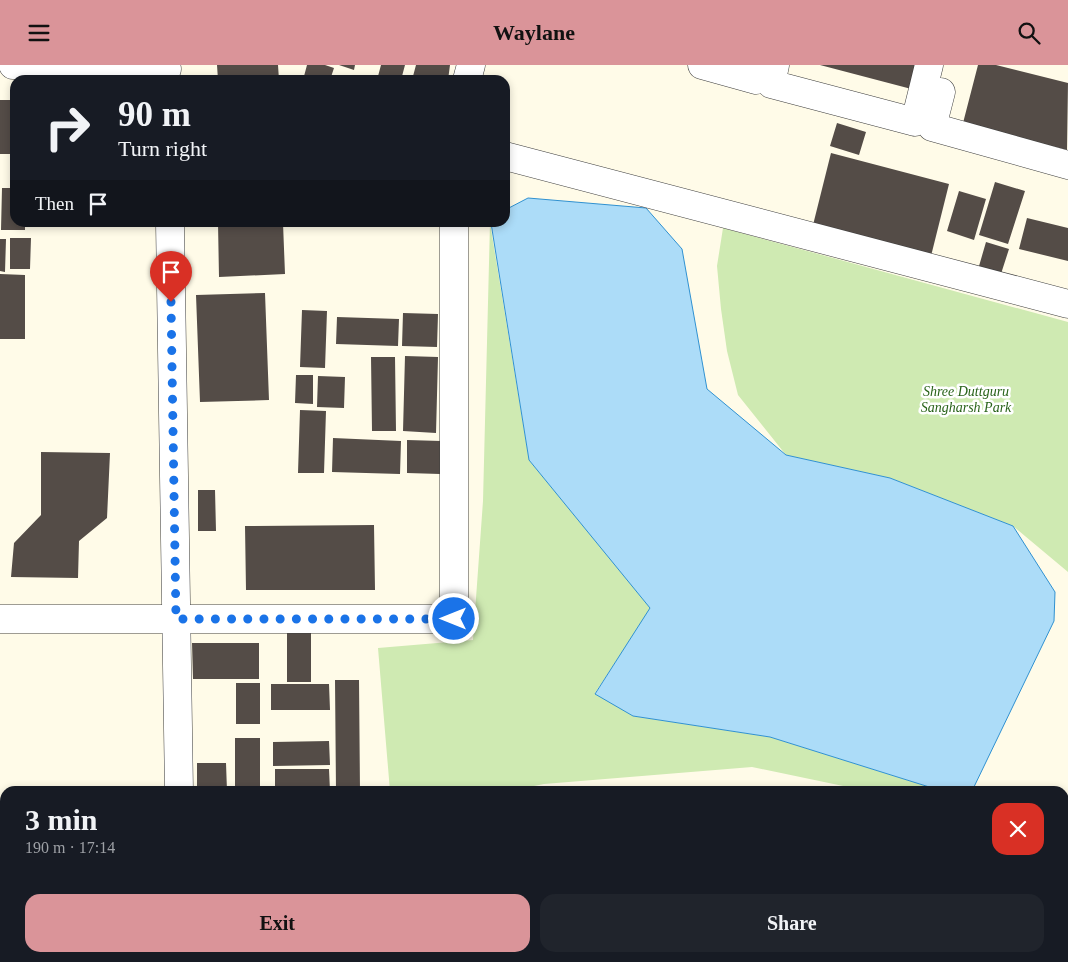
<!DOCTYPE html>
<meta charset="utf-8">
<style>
:root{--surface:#171b24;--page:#20242c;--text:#f1f3f6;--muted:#9ea1a6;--accent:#da9499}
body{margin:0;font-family:"Times New Roman",serif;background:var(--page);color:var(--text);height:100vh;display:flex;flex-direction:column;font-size:19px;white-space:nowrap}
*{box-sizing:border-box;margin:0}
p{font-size:16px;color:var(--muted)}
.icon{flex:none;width:28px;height:28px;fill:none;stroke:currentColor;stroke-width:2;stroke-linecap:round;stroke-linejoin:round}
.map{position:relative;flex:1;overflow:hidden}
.sheet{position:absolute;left:0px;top:721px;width:1069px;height:176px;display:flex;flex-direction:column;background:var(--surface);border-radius:15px 15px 0 0;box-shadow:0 2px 8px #0003}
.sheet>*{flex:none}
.top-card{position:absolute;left:10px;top:10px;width:500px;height:152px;border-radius:15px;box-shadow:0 2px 8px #0003;background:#171b24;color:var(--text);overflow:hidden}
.pin{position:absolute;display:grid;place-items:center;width:42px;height:42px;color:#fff;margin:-51px -21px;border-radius:50% 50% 50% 0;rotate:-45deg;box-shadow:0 0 5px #0007}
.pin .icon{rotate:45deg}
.me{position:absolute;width:55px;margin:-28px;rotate:270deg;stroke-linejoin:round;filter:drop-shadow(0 0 4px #0008)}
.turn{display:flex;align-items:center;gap:18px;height:105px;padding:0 25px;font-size:22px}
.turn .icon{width:65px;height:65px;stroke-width:2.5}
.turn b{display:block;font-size:35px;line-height:42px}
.then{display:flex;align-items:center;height:48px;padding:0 25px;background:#0003;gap:10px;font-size:19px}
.round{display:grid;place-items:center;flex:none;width:52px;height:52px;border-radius:15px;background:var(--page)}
.overview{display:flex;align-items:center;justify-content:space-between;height:85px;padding:0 25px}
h1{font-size:30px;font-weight:700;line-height:38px}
.action{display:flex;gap:10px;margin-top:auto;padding:10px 25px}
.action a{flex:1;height:58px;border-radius:15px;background:var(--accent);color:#111;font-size:20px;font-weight:700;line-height:58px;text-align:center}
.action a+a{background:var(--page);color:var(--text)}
header{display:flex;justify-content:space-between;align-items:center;height:65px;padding:0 25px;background:var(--accent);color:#111;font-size:22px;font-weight:700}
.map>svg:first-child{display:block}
.green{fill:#cfeab2}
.water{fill:#acdcf8;stroke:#3091d1}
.building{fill:#544c47}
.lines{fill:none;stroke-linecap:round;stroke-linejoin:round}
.minor-casing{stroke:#3e3e3e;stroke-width:29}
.minor{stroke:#fff;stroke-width:28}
.route{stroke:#1a73e8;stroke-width:9;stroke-dasharray:0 16.2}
.labels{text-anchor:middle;stroke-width:5;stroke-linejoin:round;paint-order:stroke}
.park-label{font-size:14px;font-style:italic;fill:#29631a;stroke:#fff}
</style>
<header><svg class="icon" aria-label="menu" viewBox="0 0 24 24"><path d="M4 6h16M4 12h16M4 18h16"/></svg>Waylane<svg class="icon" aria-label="search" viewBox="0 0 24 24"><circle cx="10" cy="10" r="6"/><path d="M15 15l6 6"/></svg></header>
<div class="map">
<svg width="1068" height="897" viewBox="0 0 1068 897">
<rect width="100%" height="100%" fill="#fffbe8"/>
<!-- green -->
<path class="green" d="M490,158L529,395L651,543L595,628L633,651L770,672L942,726H867L752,702L544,719L509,726H390L378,583L473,575L483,436Z
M723,163L1068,257V507L1013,461L890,413L786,390L738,330L727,286L721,244L717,201Z
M0,736H5V892H140V897H0Z"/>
<!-- water -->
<path class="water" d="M528,133L646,143L682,184L707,324L786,390L890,413L1013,461L1055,527L1054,556L972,726H942L770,672L633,651L595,629L650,543L529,395L491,158H505V145Z"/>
<!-- building -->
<path class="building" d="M217,0H278L279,15H218Z
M307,0H325L334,3L330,15H303Z
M339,0H355L354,5Z
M381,0H405L401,15H377Z
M416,0H450L448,15H412Z
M820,0H926L919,26Z
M978,0H996L1068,18L1067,85L963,58Z
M0,35H14L13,89H0Z
M837,58L866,67L859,90L830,81Z
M831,88L949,119L931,191L813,160Z
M995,117L1025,126L1008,179L979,170Z
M2,123H15V158H25V165H1Z
M959,126L986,134L974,175L947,166Z
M1027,153L1068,163V196L1019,184Z
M218,158H283L285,209L219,212Z
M10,173H31L30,204H10Z
M0,174H6L5,207L0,206Z
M986,177L1009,184L999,215L977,208Z
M0,209L25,210V274H0Z
M265,228L269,335L200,337L196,230Z
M302,245L327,246L325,303L300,302Z
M403,248L438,249L437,282L402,281Z
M337,252L399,254L398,281L336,279Z
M405,291L438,292L436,368L403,366Z
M371,292H395L396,366H372Z
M296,310H313V339L295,338Z
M318,311L345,312L344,343L317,342Z
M300,345L326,346L324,408H298Z
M333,373L401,376L400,409L332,407Z
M407,375L441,376L440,409L407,408Z
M41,387L110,388L107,453L79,476L78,513L11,512L14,478L41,450Z
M198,425H215L216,466H198Z
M374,460L375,525H246L245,461Z
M287,568H311V617H287Z
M192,578H259V614H193Z
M335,615H359L360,726H336Z
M236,618H260V659H236Z
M271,619H329L330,645H271Z
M235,673H260V726H235Z
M329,676L330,700L273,701V677Z
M197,698H226L227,726H197Z
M275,704H329L330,726H275Z
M233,892H274V897H233Z
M285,892H358V897H285Z
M367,892H442V897H367Z
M453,892H525V897H453Z
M534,892H568V897H534Z
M796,892H840V897H796Z
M854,892H926V897H854Z
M938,892H967V897H938Z
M972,892H996V897H972Z
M1008,892H1059V897H1008Z"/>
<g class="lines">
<defs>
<path id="minor" d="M13,0L167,4
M702,0L756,15L759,0
M775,0L771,19L915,57L929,0
M467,15L471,0
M941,27L932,62L1068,100
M505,91L1068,239
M170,158L179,726
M0,554H454V158
M182,892V897"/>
</defs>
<!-- minor casing -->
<use href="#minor" class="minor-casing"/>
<!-- minor -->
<use href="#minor" class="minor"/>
</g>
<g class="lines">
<!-- route -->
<path class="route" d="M171,237L176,554H454"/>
</g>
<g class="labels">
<!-- park labels -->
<g class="park-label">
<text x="966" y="331">Shree Duttguru<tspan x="966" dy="16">Sangharsh Park</tspan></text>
</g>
</g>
</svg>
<div class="pin" style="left:171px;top:237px;background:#d93025"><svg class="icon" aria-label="arrive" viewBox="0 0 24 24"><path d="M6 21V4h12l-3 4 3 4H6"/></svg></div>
<svg class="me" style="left:454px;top:554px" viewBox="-20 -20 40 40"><circle r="17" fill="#1a73e8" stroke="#fff" stroke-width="3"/><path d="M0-11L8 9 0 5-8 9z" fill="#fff"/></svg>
<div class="top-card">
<div class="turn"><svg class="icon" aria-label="right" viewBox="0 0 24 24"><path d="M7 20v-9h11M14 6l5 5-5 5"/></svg><div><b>90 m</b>Turn right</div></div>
<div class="then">Then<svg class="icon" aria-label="arrive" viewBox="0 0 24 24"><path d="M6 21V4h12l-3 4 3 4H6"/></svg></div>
</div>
<section class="sheet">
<div class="overview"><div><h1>3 min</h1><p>190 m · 17:14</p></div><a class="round" style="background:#d93025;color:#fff"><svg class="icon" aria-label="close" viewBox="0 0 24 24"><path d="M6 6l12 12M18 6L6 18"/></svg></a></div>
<div class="action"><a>Exit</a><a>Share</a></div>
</section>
</div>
